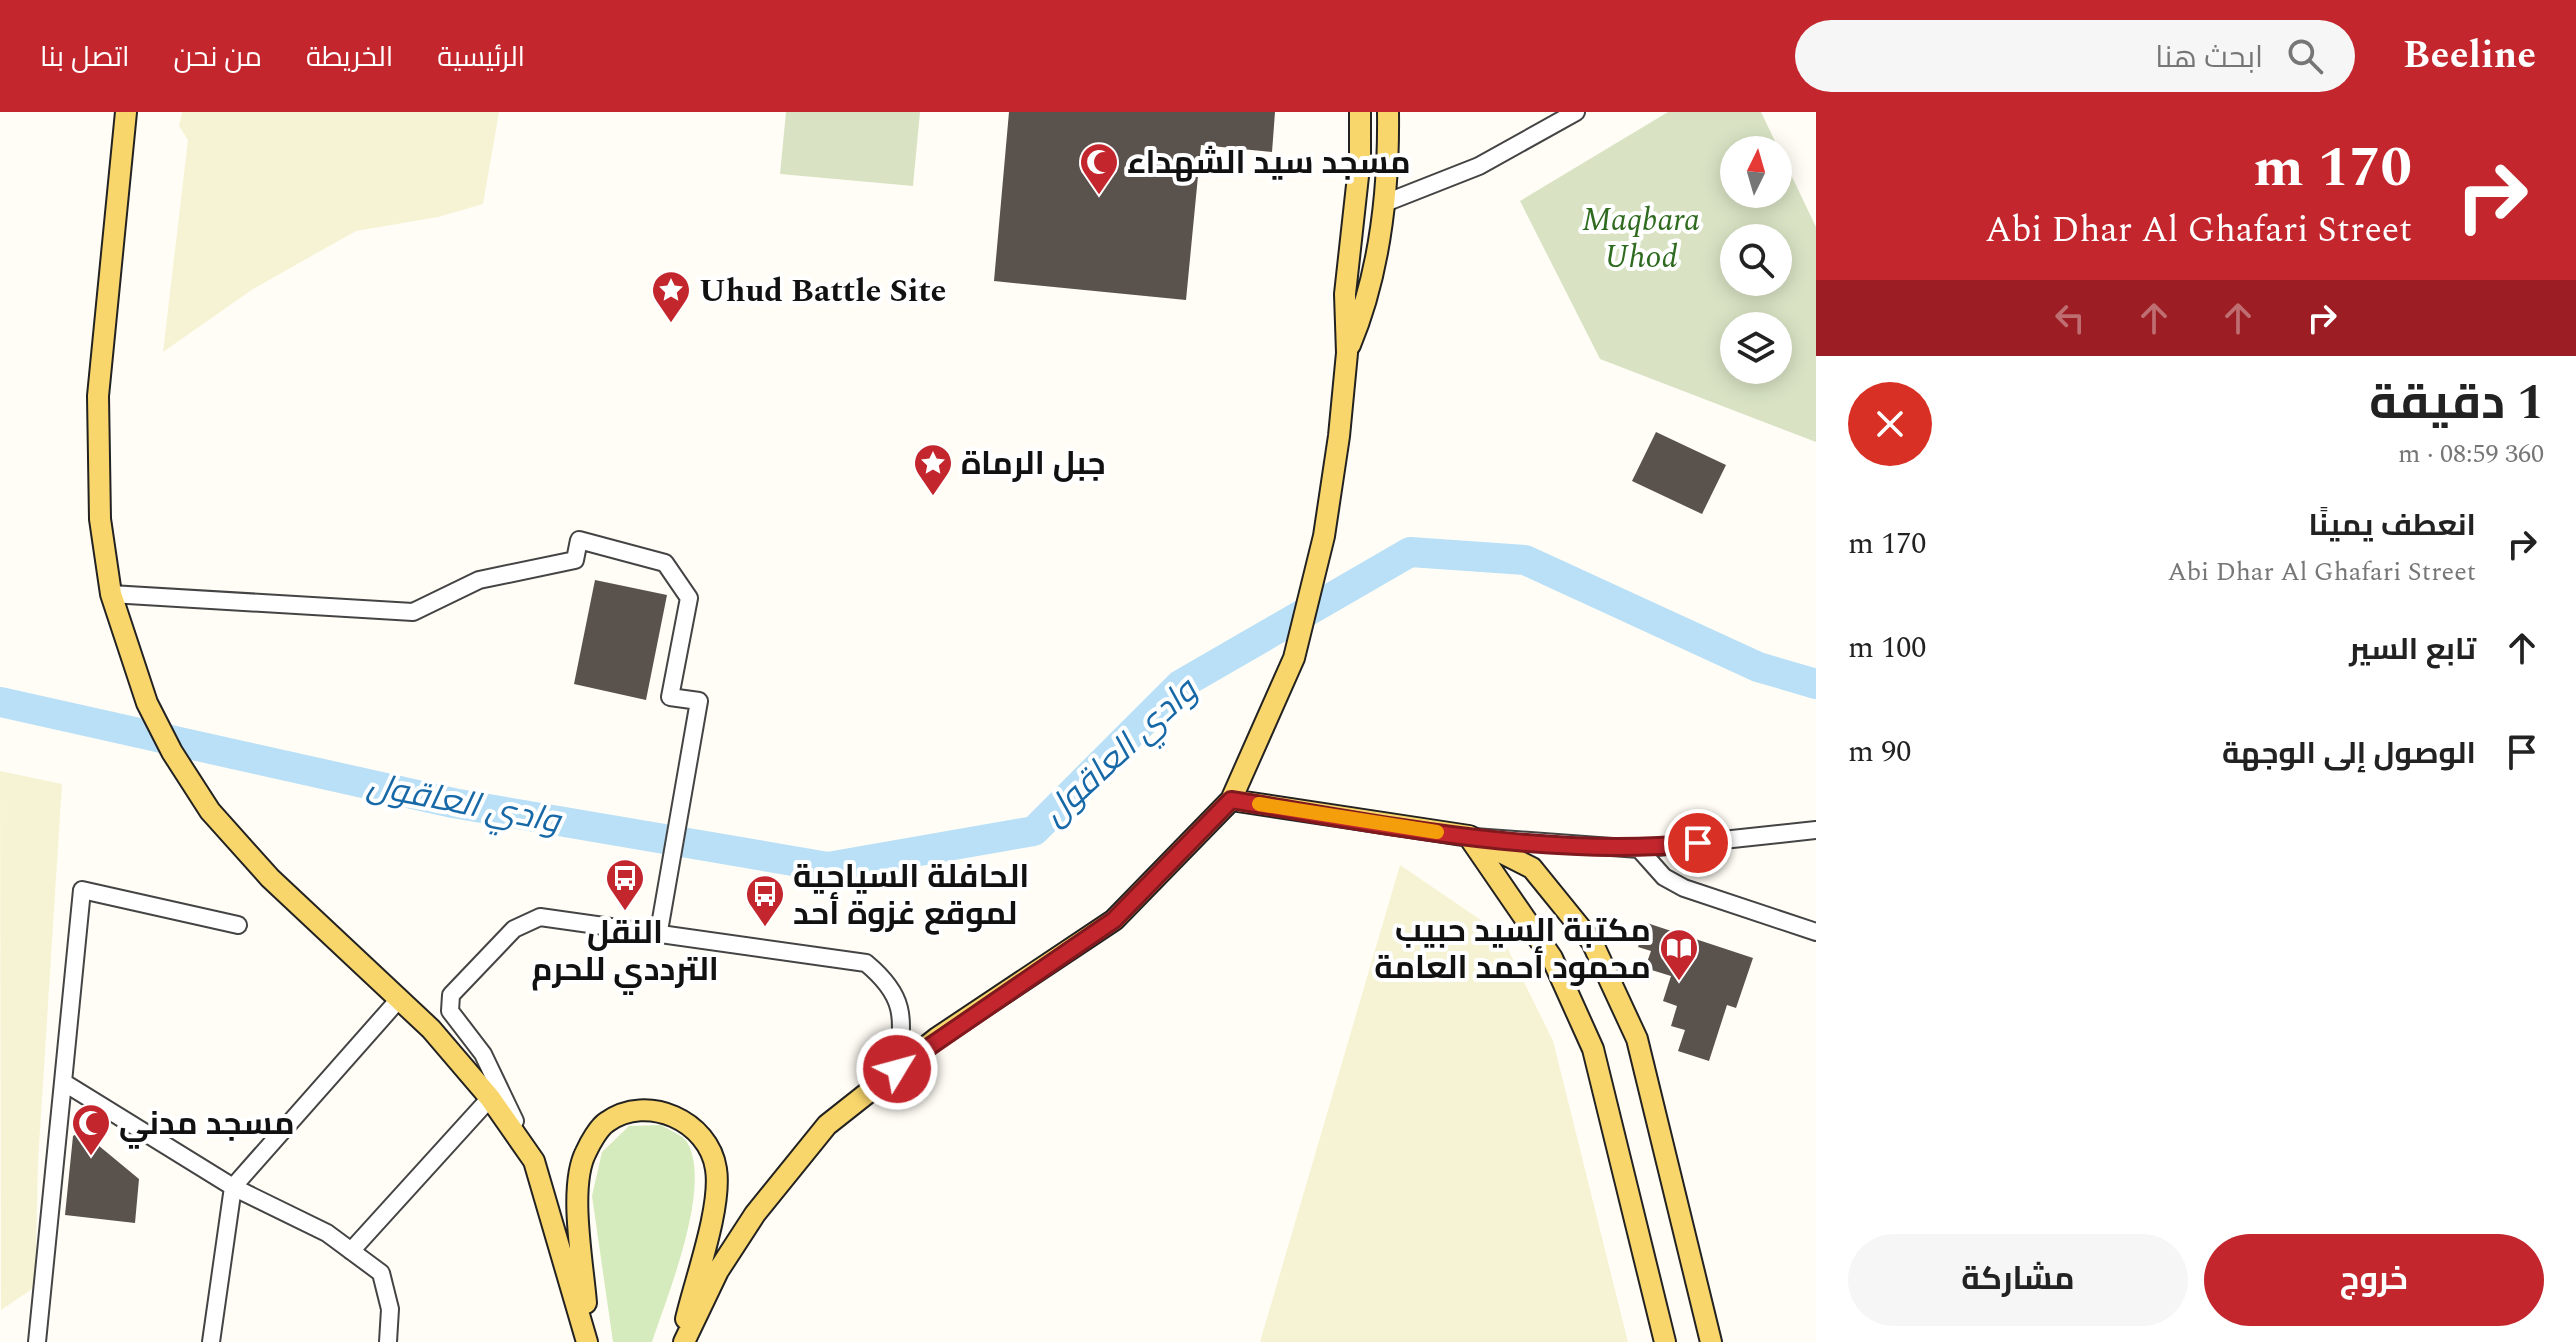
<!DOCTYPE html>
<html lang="ar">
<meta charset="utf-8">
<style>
:root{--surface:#fff;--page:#f6f6f6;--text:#222;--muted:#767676;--accent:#c4262e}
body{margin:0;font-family:Spectral,Cairo,serif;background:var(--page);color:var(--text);direction:rtl;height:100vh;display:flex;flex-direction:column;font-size:30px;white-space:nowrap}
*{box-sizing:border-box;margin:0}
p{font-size:26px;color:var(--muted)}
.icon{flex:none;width:44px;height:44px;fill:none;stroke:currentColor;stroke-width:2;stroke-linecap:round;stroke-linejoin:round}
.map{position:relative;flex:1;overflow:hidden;direction:ltr}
.details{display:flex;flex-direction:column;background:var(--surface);width:760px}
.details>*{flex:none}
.top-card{background:#c4262e;color:#fff;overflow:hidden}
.needle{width:52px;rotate:5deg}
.buttons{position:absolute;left:1720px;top:24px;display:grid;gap:16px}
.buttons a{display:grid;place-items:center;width:72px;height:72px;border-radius:50%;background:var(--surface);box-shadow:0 4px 20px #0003;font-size:40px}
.pin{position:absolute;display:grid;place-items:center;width:68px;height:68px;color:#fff;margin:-34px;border:4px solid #fff;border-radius:50%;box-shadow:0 2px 8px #0007}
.me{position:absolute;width:88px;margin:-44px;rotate:53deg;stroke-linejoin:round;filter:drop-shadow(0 0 6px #0008)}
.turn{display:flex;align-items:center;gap:28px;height:168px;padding:0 32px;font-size:36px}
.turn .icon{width:104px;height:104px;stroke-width:2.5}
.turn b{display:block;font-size:56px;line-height:68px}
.lanes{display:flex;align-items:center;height:76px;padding:0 32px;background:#0003;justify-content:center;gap:40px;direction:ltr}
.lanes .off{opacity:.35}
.round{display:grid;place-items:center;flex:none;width:84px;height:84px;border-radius:42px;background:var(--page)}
.head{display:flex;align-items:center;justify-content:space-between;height:136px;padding:0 32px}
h1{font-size:48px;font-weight:700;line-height:60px}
.primary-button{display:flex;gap:16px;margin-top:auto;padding:16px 32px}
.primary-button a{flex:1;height:92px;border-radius:48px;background:var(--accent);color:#fff;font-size:32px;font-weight:700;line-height:92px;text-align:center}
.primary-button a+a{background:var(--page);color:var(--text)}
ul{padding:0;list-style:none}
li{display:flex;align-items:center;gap:24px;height:104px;padding:0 32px}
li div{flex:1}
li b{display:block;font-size:30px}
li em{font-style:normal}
header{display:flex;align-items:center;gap:48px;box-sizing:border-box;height:112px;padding:0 40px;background:var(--accent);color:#fff}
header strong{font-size:38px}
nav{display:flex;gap:44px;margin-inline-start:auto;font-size:28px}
.search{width:560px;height:72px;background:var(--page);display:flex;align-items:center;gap:20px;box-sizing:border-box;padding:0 28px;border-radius:44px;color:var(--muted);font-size:30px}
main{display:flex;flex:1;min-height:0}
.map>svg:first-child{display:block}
.farmland{fill:#f6f3d4}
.green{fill:#d5ebbd}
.cemetery{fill:#d9e3c4;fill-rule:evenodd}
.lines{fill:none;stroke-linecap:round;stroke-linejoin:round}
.river{stroke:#b9e0f7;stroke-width:30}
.building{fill:#5a524d}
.minor-casing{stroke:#444;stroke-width:20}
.major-casing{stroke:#222;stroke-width:24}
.minor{stroke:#fff;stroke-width:16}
.major{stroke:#f9d66b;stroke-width:20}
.route-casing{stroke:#7f191e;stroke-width:20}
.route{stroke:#c4262e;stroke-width:14}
.slow{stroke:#f59e0b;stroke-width:14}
.labels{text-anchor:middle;stroke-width:8;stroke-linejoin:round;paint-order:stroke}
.poi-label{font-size:32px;font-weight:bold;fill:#111;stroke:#fff;text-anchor:start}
.park-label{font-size:32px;font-style:italic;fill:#2f6b1f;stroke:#fff}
.water-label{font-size:34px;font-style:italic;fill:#1768a6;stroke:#fff}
</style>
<header>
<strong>Beeline</strong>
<div class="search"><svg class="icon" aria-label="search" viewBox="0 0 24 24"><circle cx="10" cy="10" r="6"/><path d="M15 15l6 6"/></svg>ابحث هنا</div>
<nav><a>الرئيسية</a><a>الخريطة</a><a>من نحن</a><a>اتصل بنا</a></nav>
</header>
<main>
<section class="details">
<div class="top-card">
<div class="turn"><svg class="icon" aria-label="right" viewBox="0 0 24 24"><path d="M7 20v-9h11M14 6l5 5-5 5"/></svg><div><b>170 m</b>Abi Dhar Al Ghafari Street</div></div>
<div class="lanes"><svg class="icon off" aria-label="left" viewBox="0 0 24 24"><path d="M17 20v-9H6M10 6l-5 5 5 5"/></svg><svg class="icon off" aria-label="ahead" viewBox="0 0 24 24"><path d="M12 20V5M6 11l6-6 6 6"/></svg><svg class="icon off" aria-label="ahead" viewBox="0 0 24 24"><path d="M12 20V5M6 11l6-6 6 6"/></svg><svg class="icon" aria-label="right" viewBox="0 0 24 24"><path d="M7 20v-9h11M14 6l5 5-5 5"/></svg></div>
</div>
<div class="head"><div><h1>1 دقيقة</h1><p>360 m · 08:59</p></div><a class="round" style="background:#d93025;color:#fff"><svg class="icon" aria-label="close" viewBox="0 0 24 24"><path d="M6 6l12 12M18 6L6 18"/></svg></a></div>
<ul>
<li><svg class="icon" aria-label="right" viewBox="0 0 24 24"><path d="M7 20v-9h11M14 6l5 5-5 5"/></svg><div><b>انعطف يمينًا</b><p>Abi Dhar Al Ghafari Street</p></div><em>170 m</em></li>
<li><svg class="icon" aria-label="ahead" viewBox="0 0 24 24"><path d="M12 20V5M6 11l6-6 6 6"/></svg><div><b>تابع السير</b></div><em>100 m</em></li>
<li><svg class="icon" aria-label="arrive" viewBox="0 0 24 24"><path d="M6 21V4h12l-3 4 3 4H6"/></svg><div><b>الوصول إلى الوجهة</b></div><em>90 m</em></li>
</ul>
<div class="primary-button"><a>خروج</a><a>مشاركة</a></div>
</section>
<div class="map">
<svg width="1816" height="1230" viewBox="0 0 1816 1230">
<rect width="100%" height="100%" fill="#fffdf5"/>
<!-- farmland -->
<path class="farmland" d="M182,0H499L483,92L438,105L356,119L253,177L163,240L188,28L179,14Z
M0,659L62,672L38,1050L35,1175L1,1198Z
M1400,753L1500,821L1553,929L1628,1230H1260Z"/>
<!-- green -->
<path class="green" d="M661,1013C669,1018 682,1023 687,1030C713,1074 667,1184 652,1230H613L592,1084L602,1040L629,1014Z"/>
<!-- cemetery -->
<path class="cemetery" d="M786,0H920L913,74L780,62Z
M1668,0H1761L1816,115V330L1600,247L1520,89ZM1734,38H1778V82H1734ZM1734,126H1778V170H1734ZM1734,214H1778V258H1734Z"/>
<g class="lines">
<!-- river -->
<path class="river" d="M0,590L453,691L828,755L1034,719L1180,573L1410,440L1525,448L1758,555L1816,572"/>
</g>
<!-- building -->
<path class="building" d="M1009,0H1275L1272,40L1201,33L1186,188L994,169Z
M1656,320L1726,353L1702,402L1632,369Z
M595,468L667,483L646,588L574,572Z
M1647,811L1753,846L1736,896L1727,893L1709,949L1678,939L1685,918L1671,914L1677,894L1663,889L1671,864L1645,856L1651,839L1638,835Z
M81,1019L139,1067L135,1111L65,1103L73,1024Z"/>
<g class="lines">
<defs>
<path id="minor" d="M1385,91L1479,54L1576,0
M111,482L413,500L479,468L575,448L579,428L665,451L689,486L670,585L699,589L659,819
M1474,725L1639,737L1816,718
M1639,737L1664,765L1684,776L1816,820
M238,813L82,778L63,970L233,1075L327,1121L381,1161L390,1197L388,1230
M515,1009L483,942L450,899L451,883L514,817L540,805L866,851C908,886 903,907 897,957
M351,1139L490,986
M37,1230L63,970
M211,1230L233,1075L400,886"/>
<path id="major" d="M126,0L98,284L100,407L111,482L147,591L172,640L210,699L270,766L431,917L490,986L534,1049L587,1230
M1350,233C1380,161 1389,78 1388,0
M1231,688L1469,724L1532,756L1592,830L1637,927L1711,1230
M1471,728L1552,846L1593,937L1665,1230
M586,1191C583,1152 568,1074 586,1040C590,1031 599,1015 607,1010C647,981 709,1009 716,1057C722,1095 695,1168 686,1207
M684,1230L718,1159L755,1102L827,1013L937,926L1114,808L1231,688L1294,546L1324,424L1339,324L1347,241L1345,182L1360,46V0"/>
</defs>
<!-- minor casing -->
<use href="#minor" class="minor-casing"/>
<!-- major casing -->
<use href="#major" class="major-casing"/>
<!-- minor -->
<use href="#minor" class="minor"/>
<!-- major -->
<use href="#major" class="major"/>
</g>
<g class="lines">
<defs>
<path id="route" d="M897,957L1114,808L1231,688C1382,712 1546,747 1698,731"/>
</defs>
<!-- route casing -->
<use href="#route" class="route-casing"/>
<!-- route -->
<use href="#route" class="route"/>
<!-- slow -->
<path class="slow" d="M1259,692L1437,720"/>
</g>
<!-- icons -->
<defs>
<symbol id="mosque-pin" viewBox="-11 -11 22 30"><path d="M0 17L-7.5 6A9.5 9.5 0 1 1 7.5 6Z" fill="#c4262e" stroke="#fff"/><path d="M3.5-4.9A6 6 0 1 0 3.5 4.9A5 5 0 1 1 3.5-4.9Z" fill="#fff"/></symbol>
<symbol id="sight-pin" viewBox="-11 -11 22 30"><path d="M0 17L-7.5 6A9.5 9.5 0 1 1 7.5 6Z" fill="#c4262e" stroke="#fff"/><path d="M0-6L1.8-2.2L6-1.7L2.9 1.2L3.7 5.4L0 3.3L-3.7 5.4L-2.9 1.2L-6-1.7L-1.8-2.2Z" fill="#fff"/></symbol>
<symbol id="bus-pin" viewBox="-11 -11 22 30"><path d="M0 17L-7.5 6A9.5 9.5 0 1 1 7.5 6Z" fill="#c4262e" stroke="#fff"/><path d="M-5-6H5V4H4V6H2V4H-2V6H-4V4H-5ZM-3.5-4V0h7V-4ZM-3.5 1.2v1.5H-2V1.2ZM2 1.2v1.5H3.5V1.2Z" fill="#fff"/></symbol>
<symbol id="library-pin" viewBox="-11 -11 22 30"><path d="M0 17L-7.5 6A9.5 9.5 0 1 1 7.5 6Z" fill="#c4262e" stroke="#fff"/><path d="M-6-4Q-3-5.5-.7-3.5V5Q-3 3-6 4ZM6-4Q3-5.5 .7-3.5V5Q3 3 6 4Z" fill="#fff"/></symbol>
</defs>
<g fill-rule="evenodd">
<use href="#mosque-pin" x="1077" y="28" width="44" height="60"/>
<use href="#sight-pin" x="649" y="156" width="44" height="60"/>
<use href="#sight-pin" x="911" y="329" width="44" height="60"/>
<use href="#bus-pin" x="603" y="744" width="44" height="60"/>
<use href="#bus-pin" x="743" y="760" width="44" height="60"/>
<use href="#library-pin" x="1657" y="814" width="44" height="60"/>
<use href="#mosque-pin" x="69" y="989" width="44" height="60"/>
</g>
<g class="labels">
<!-- poi labels -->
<g class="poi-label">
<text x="1127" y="61">مسجد سيد الشهداء</text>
<text x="699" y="189">Uhud Battle Site</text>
<text x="961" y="362">جبل الرماة</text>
<text x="793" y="775">الحافلة السياحية<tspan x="793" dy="37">لموقع غزوة أحد</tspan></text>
<text x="1651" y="829" text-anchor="end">مكتبة السيد حبيب<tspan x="1651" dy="37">محمود أحمد العامة</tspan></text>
<text x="625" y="831" text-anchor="middle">النقل<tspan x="625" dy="37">الترددي للحرم</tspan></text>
<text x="119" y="1022">مسجد مدني</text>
</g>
<!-- park labels -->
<g class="park-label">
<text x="1641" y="118">Maqbara<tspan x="1641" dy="37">Uhod</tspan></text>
</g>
<!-- water labels -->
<g class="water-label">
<text transform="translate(1119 639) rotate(-43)" y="12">وادي العاقول</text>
<text transform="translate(464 690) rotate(11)" y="12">وادي العاقول</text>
</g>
</g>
</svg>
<div class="buttons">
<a><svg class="needle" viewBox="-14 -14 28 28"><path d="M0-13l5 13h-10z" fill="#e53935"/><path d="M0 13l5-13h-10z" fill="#767676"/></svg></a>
<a><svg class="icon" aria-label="search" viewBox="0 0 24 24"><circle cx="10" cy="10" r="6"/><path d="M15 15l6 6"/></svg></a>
<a><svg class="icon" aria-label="layers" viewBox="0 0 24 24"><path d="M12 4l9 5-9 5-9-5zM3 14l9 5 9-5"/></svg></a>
</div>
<div class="pin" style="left:1698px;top:731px;background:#d93025"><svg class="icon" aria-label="arrive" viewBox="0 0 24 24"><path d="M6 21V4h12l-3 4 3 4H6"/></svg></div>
<svg class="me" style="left:897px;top:957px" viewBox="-20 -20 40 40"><circle r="17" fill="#c4262e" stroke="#fff" stroke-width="3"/><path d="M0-11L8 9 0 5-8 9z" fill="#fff"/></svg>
</div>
</main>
